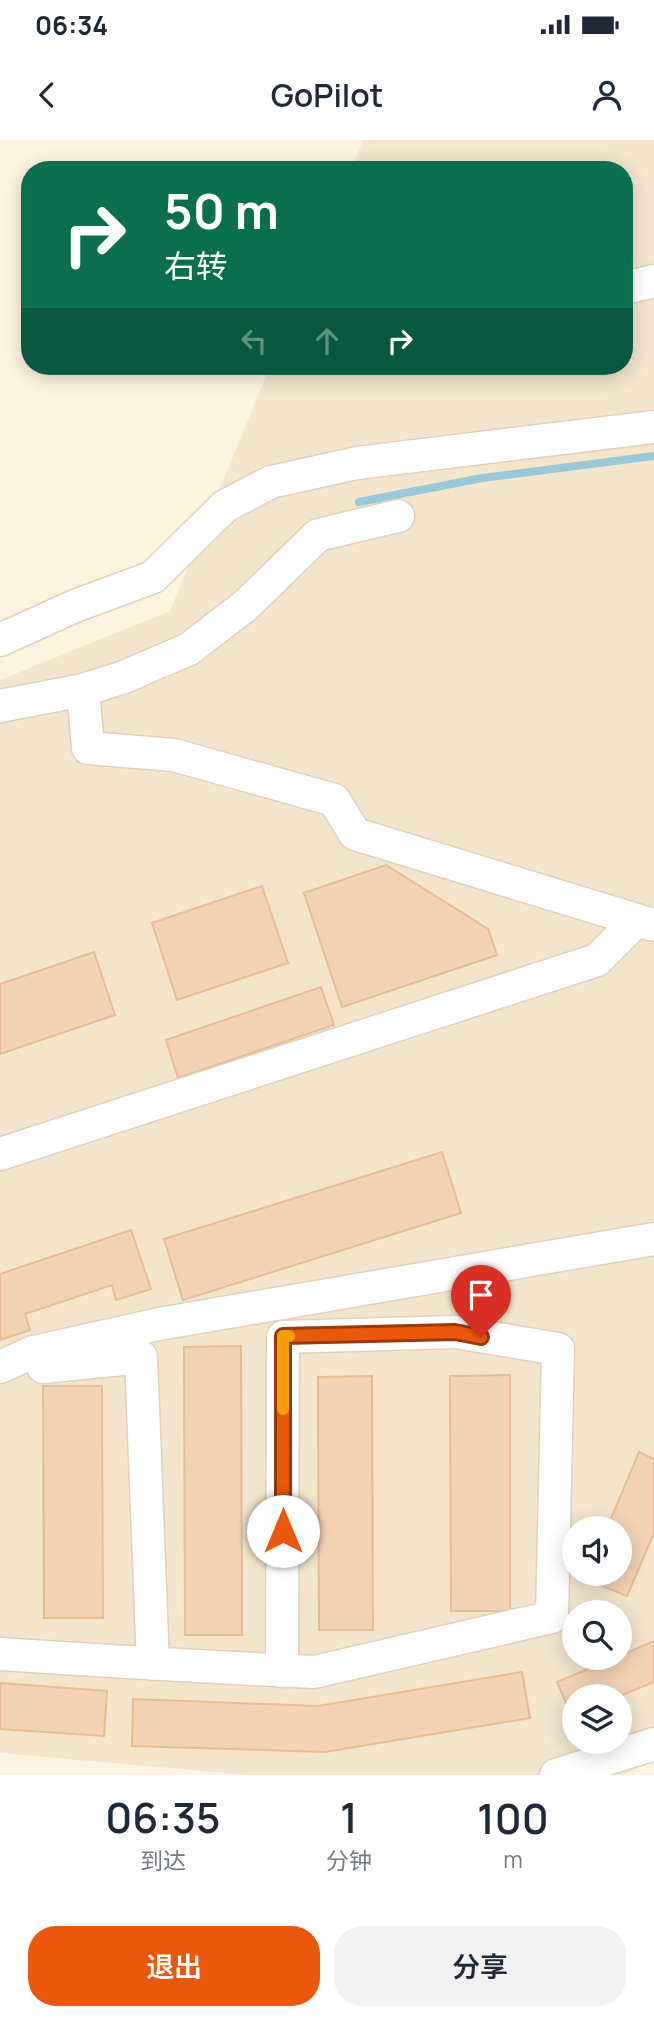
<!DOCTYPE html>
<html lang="zh">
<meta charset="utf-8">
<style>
:root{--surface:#fff;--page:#f2f2f3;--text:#1f2937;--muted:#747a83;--accent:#ea580c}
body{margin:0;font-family:Manrope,"Noto Sans SC",sans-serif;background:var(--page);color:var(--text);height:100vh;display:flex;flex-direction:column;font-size:26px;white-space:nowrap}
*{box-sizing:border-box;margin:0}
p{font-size:23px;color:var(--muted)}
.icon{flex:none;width:38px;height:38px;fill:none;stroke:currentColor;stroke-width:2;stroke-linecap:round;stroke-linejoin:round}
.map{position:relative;height:1635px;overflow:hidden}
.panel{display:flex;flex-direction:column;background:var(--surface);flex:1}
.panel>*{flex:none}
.top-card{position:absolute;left:21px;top:21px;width:612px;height:214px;border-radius:28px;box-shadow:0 4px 18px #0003;background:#0b6e4f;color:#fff;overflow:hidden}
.tools{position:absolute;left:562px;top:1376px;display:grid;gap:14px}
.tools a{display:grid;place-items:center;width:70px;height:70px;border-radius:50%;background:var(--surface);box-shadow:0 4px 18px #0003;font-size:35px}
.pin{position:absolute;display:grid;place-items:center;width:60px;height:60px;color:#fff;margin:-72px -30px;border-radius:50% 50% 50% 0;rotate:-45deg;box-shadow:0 0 7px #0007}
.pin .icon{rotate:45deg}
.me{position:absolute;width:77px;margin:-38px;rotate:0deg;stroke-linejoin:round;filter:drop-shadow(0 0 5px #0008)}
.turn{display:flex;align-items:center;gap:24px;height:147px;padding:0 28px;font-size:32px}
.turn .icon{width:91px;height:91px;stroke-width:2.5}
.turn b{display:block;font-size:49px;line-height:60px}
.lanes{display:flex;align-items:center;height:66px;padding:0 28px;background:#0003;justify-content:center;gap:35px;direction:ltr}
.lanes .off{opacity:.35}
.eta{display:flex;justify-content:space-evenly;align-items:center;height:119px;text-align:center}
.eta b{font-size:42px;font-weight:600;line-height:49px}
.button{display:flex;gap:14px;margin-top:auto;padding:14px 28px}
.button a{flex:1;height:80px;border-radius:28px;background:var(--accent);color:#fff;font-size:28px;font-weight:600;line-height:80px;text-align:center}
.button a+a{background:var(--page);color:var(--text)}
.status{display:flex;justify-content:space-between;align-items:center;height:49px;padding:0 35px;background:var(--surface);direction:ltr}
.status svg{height:19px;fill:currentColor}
header{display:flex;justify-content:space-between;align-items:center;height:91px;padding:0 28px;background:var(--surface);font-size:32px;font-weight:600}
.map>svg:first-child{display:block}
.residential{fill:#f4e6cd;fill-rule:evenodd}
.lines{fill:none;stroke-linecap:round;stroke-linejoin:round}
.stream{stroke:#99c9d8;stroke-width:8}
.building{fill:#f3d3b6;stroke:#e6bb96;stroke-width:2}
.minor-casing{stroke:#e1d0bb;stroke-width:35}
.minor{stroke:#fff;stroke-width:32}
.route-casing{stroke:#983908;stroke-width:18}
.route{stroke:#ea580c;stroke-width:12}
.slow{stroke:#f59e0b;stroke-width:12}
</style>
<div class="status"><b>06:34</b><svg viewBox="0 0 49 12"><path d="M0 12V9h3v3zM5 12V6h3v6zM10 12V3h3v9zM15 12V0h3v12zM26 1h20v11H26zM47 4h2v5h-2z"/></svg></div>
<header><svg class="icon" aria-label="back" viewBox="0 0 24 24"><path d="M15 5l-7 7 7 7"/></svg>GoPilot<svg class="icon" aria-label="person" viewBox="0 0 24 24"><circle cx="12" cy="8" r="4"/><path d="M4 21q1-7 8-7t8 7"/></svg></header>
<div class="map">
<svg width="654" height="1635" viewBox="0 0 654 1635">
<rect width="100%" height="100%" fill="#fdf4df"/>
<!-- residential -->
<path class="residential" d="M363,0H654V1621L622,1635H248L0,1613V540L170,471L270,226H625V30H351ZM574,1388H620V1433H574ZM574,1472H620V1517H574ZM574,1556H620V1601H574Z"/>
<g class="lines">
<!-- stream -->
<path class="stream" d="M359,362L482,338L654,316"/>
</g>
<!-- building -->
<path class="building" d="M386,725L488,789L497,815L342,867L304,753Z
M262,746L288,823L177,860L152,783Z
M94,812L115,875L0,914V844Z
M321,847L334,885L178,938L166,900Z
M442,1012L461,1073L183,1160L164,1099Z
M131,1090L151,1149L116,1160L112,1145L25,1174L30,1190L0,1200V1134Z
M241,1206L242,1495H185L184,1207Z
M510,1235V1471H451L450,1236Z
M372,1236L373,1490H319L318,1237Z
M43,1246H102L103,1478H44Z
M639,1312L654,1319V1393L627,1456L585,1439L587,1433H620V1388H607Z
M654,1501V1542L620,1556H574V1576L572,1577L557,1542Z
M522,1532L530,1578L325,1612L132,1606L133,1559L318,1566Z
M0,1543L107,1551L104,1596L0,1589Z"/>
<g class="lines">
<defs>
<path id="minor" d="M625,148L654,141
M0,500L75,466L153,437L225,366L271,342L357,323L654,287
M83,550L88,608L174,615L334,660L355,694L653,785
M0,566L83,550L124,537L189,509L246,465L318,395L398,376
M0,1014L597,820L637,780
M0,1227L33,1212L159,1184L654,1099
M43,1227L141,1217L153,1524
M0,1514C105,1521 209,1527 314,1532L552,1477L558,1209L455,1192L283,1197L282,1531
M556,1635L654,1604"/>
</defs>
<!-- minor casing -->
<use href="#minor" class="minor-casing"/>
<!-- minor -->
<use href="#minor" class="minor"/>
</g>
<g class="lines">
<defs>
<path id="route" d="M283,1391V1196L455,1192L481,1197"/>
</defs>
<!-- route casing -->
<use href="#route" class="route-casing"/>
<!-- route -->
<use href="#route" class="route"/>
<!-- slow -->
<path class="slow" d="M283,1269V1196H289"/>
</g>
</svg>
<div class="tools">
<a><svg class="icon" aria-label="sound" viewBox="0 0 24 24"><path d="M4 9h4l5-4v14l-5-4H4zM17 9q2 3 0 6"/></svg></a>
<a><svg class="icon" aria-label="search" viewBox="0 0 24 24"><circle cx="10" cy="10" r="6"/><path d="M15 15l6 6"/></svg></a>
<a><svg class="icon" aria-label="layers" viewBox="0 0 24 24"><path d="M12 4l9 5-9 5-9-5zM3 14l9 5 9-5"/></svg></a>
</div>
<div class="pin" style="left:481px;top:1197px;background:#d93025"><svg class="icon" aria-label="arrive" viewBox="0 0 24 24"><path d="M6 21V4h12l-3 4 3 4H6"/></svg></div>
<svg class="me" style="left:283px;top:1391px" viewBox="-20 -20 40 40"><circle r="19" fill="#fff"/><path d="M0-13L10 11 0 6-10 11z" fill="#ea580c"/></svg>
<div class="top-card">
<div class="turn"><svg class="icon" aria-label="right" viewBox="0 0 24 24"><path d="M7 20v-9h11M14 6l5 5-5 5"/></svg><div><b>50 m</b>右转</div></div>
<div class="lanes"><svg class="icon off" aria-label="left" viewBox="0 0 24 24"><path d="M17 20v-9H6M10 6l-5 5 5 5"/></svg><svg class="icon off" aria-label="ahead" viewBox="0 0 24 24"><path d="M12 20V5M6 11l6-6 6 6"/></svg><svg class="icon" aria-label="right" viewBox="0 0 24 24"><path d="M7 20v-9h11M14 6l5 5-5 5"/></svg></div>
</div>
</div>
<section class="panel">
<div class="eta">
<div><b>06:35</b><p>到达</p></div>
<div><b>1</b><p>分钟</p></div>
<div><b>100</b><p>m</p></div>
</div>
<div class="button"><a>退出</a><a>分享</a></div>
</section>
